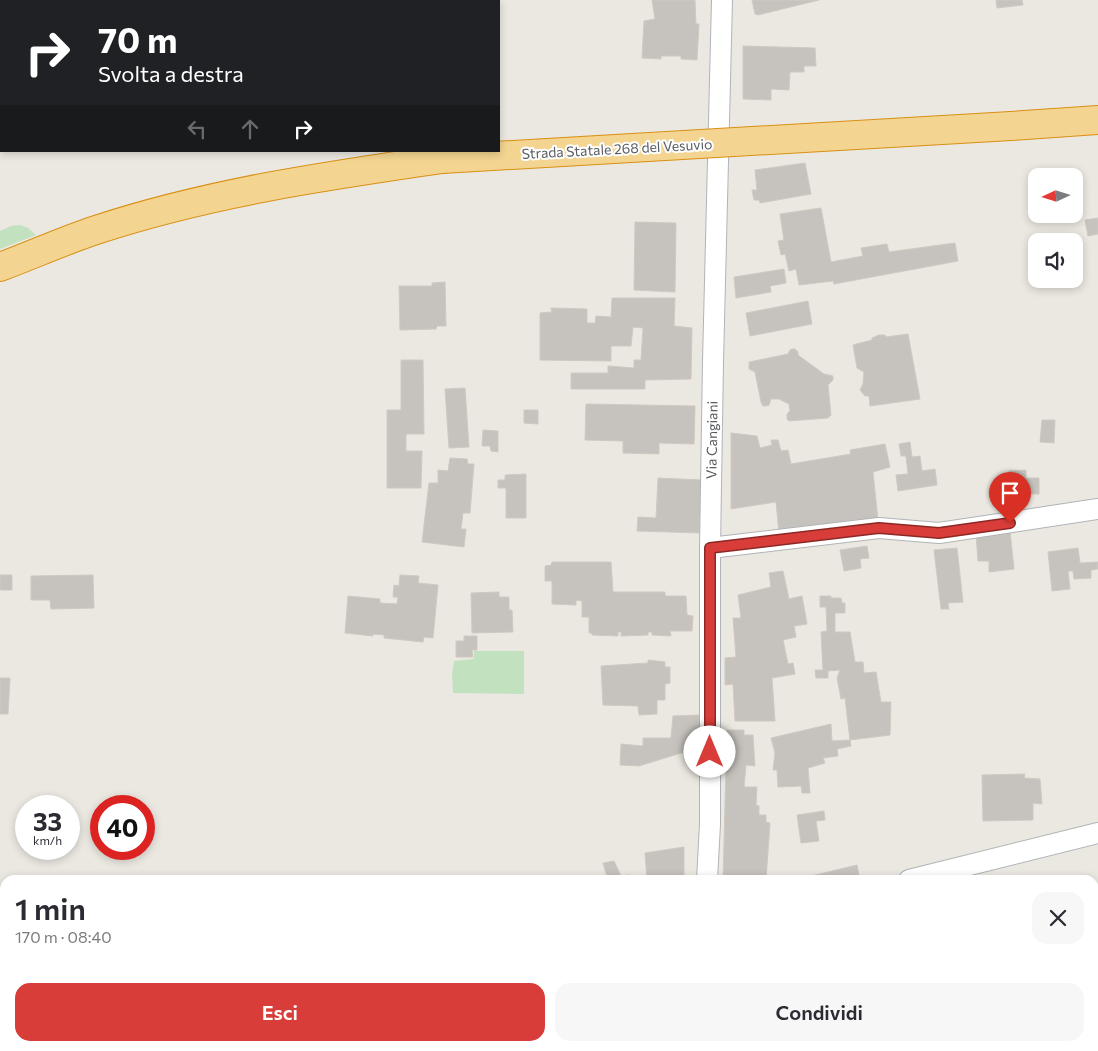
<!DOCTYPE html>
<html lang="it">
<meta charset="utf-8">
<style>
:root{--surface:#fff;--page:#f7f7f7;--text:#2b2b33;--muted:#7c7c81;--accent:#d83d39}
body{margin:0;font-family:Commissioner,sans-serif;background:var(--page);color:var(--text);height:100vh;display:flex;flex-direction:column;font-size:19px;white-space:nowrap}
*{box-sizing:border-box;margin:0}
p{font-size:16px;color:var(--muted)}
.icon{flex:none;width:28px;height:28px;fill:none;stroke:currentColor;stroke-width:2;stroke-linecap:round;stroke-linejoin:round}
.map{position:relative;flex:1;overflow:hidden}
.details{position:absolute;left:0px;top:875px;width:1099px;height:176px;display:flex;flex-direction:column;background:var(--surface);border-radius:15px 15px 0 0;box-shadow:0 2px 8px #0003}
.details>*{flex:none}
.guide{position:absolute;left:0px;top:0px;width:500px;height:152px;box-shadow:0 2px 8px #0003;background:#202124;color:#fff;overflow:hidden}
.needle{width:32px;rotate:266deg}
.controls{position:absolute;left:1028px;top:168px;display:grid;gap:10px}
.controls a{display:grid;place-items:center;width:55px;height:55px;border-radius:10px;background:var(--surface);box-shadow:0 2px 8px #0003;font-size:25px}
.speed{position:absolute;left:15px;top:795px;display:flex;gap:10px;font-size:25px;font-weight:700;text-align:center}
.speed>*{display:grid;place-content:center;width:65px;height:65px;border-radius:50%;background:var(--surface);box-shadow:0 2px 8px #0003;line-height:1}
.speed small{font-size:12px;font-weight:400}
.speed .limit{border:8px solid #d22;background:#fff;color:#111}
.pin{position:absolute;display:grid;place-items:center;width:42px;height:42px;color:#fff;margin:-51px -21px;border-radius:50% 50% 50% 0;rotate:-45deg;box-shadow:0 0 5px #0007}
.pin .icon{rotate:45deg}
.me{position:absolute;width:55px;margin:-28px;rotate:0deg;stroke-linejoin:round;filter:drop-shadow(0 0 4px #0008)}
.turn{display:flex;align-items:center;gap:18px;height:105px;padding:0 15px;font-size:22px}
.turn .icon{width:65px;height:65px;stroke-width:2.5}
.turn b{display:block;font-size:35px;line-height:42px}
.lanes{display:flex;align-items:center;height:48px;padding:0 15px;background:#0003;justify-content:center;gap:25px;direction:ltr}
.lanes .off{opacity:.35}
.round{display:grid;place-items:center;flex:none;width:52px;height:52px;border-radius:15px;background:var(--page)}
.head{display:flex;align-items:center;justify-content:space-between;height:85px;padding:0 15px}
h1{font-size:30px;font-weight:600;line-height:38px}
.primary-button{display:flex;gap:10px;margin-top:auto;padding:10px 15px}
.primary-button a{flex:1;height:58px;border-radius:15px;background:var(--accent);color:#fff;font-size:20px;font-weight:600;line-height:58px;text-align:center}
.primary-button a+a{background:var(--page);color:var(--text)}
.map>svg:first-child{display:block}
.green{fill:#c1e1bf}
.building{fill:#c6c3be;stroke:#cfc9c0}
.lines{fill:none;stroke-linecap:round;stroke-linejoin:round}
.minor-casing{stroke:#b1b4b7;stroke-width:22}
.highway-casing{stroke:#d89014;stroke-width:30}
.minor{stroke:#fff;stroke-width:20}
.highway{stroke:#f3d490;stroke-width:28}
.highway-bridge-casing{stroke:#d89014;stroke-width:30;stroke-linecap:butt}
.highway-bridge{stroke:#f3d490;stroke-width:28}
.route-casing{stroke:#8c2825;stroke-width:12}
.route{stroke:#d83d39;stroke-width:9}
.labels{text-anchor:middle;stroke-width:4;stroke-linejoin:round;paint-order:stroke}
.street-label{font-size:14px;fill:#595d60;stroke:#fff}
</style>
<div class="map">
<svg width="1098" height="1051" viewBox="0 0 1098 1051">
<rect width="100%" height="100%" fill="#ebe8e1"/>
<!-- green -->
<path class="green" d="M20,225L28,228L36,235L0,249V231L11,226Z
M474,651H524V694L453,693L452,675L454,661L474,659Z"/>
<!-- building -->
<path class="building" d="M652,0H695L696,24H699L697,60L681,59V56H661V59L642,58L644,21L655,19Z
M752,0H819L758,15L755,14Z
M996,0H1022L1023,5L997,8Z
M743,46L815,48L816,66H804V72H790L789,90L771,89V100L743,99Z
M805,163L811,194L760,203L759,200H754L752,190H757L755,170Z
M821,208L831,262L863,256L861,248L887,244L889,252L955,243L958,261L834,284L833,281L799,285L796,269L789,271L785,254L781,255L778,241L784,240L780,214Z
M1098,218V234L1088,236L1085,220Z
M635,222L676,223L675,292L634,290Z
M784,269L786,283L770,286L771,292L736,298L734,277Z
M445,282L446,326H437L436,329L400,330L399,286H432V283Z
M612,298H675L674,326L692,328L691,379L645,380V389H571V373H608V366L634,368V360H641L643,328L633,327L631,346H611V361L540,360V313L552,312L551,308L587,309V323H595L596,316L611,317Z
M808,301L812,324L750,336L746,313Z
M908,334L920,399L870,406L869,396H865L860,390L863,384L864,372L857,368L853,345L872,340V338L879,335H885L886,337Z
M792,349H795L798,352V355L824,374L833,376V380L828,385L831,415L828,418L789,421L787,419V414L790,411L789,404L779,399H771L769,405L766,406H763L761,402L755,372L749,369V362L788,354L790,350Z
M401,360H423L424,434H406V451H422L421,488H387V410H401Z
M465,388L469,447L449,448L445,389Z
M586,404L695,406L694,444L659,443V454L623,453V441L585,440Z
M524,410H538V424L524,423Z
M1042,420H1055L1054,443L1040,442Z
M483,430L498,431V452L491,451L490,446H482Z
M731,433L757,436L760,448L772,445L771,440H778L781,451L788,450L791,464L851,454L850,450L885,444L890,467L873,472L878,520L779,533L776,502L731,509Z
M910,442L912,457L920,456L922,471L935,469L937,485L898,491L896,475L908,474L906,456H901L899,444Z
M450,458L467,459L468,464H474L470,513H463L461,529H466L464,547L422,542L429,483H438V470L448,471Z
M1026,470V478H1039V494H1026V503L1010,504L1009,471Z
M526,474V518H506V488H498V480H505V475Z
M658,478L702,480L699,533L637,531L638,517L656,518Z
M1010,531L1014,569L989,572V561H978L976,534Z
M867,546L869,558L860,559L861,568L844,571L840,550Z
M957,548L963,602L948,603L949,609H941L934,550Z
M1078,548L1080,563L1098,562V569L1091,570V578L1074,579L1073,571H1068L1070,589L1052,591L1048,552Z
M552,562H611L613,592H665V596H686L687,615L693,616L692,631H670L671,636L652,635V632H648V635L621,636V632H618V636L592,635V633H589V617H582V601L576,600V605L552,604V581H545V566L551,565Z
M783,571L789,599L802,596L807,624L794,626L796,637L783,640L788,664L793,663L795,674L772,678L775,721H735L733,684L725,685V658L736,657L733,618H741L738,595L771,587L769,573Z
M0,575H12V590H0Z
M93,575L94,608L51,609L50,600H31V576Z
M400,575L419,576L418,583L438,585L433,638L424,637L423,642L384,638V635L373,634V636L345,633L348,596L380,599V603L397,604L398,597H393L394,585L399,586Z
M499,592V597H509V610H512L513,632L472,633L471,593Z
M820,596H831V598H841L842,603H845V613H835V632H850L855,662H863L864,673L876,672L881,702H891L890,735L850,740L845,698L841,699L837,678L840,670L828,671V678H816L815,670H823L821,632L827,631L826,607H820Z
M464,636H477V650H472L473,657H456V641H464Z
M648,660L665,662V667H670V683L665,684V700H657V714L639,715L638,706L603,705L601,666L648,663Z
M0,678H10L8,714H0Z
M699,715L700,753H681L639,766L620,765L621,744L643,746V738H671L673,716Z
M831,724L832,741L850,740L851,746L837,749L838,756L823,758L825,763L808,768L810,793H802L801,786L778,787L777,770H773L775,753L771,738Z
M727,730H744V735H753L755,766L746,765L744,787H757L756,805L759,806V815H766V822L770,823L766,880H723Z
M1025,774L1024,778L1040,779L1042,804L1033,803V820L983,821L982,775Z
M824,811L825,820L816,821L819,841L801,843L797,815Z
M684,847V879L647,880L645,853Z
M614,861L621,876L629,875L634,880H608L603,863Z
M857,865L860,880H804L803,878Z
M1098,1044V1051H1087L1086,1047L1094,1046V1045Z
M371,1046H389L390,1051H372Z
M449,1046H491L492,1051H450Z
M520,1046H541L542,1049L521,1051Z
M578,1046H618L620,1051H579Z"/>
<g class="lines">
<defs>
<path id="minor" d="M710,548L879,528L939,533L1098,509
M707,880L710,824V548L713,362L722,0
M909,880L1098,833
M564,1046L565,1051
M225,1051L241,1046
M641,1051L644,1046"/>
<path id="highway" d="M1011,126L1098,120
M0,267C32,255 63,241 96,230C208,193 325,176 442,159"/>
</defs>
<!-- minor casing -->
<use href="#minor" class="minor-casing"/>
<!-- highway casing -->
<use href="#highway" class="highway-casing"/>
<!-- minor -->
<use href="#minor" class="minor"/>
<!-- highway -->
<use href="#highway" class="highway"/>
<defs>
<path id="highway-bridge" d="M442,159L1011,126"/>
</defs>
<!-- highway-bridge casing -->
<use href="#highway-bridge" class="highway-bridge-casing"/>
<!-- highway-bridge -->
<use href="#highway-bridge" class="highway-bridge"/>
</g>
<g class="lines">
<defs>
<path id="route" d="M710,752V548L879,528L939,533L1010,523"/>
</defs>
<!-- route casing -->
<use href="#route" class="route-casing"/>
<!-- route -->
<use href="#route" class="route"/>
</g>
<g class="labels">
<!-- street labels -->
<g class="street-label">
<text transform="translate(617 149) rotate(-3)" y="5">Strada Statale 268 del Vesuvio</text>
<text transform="translate(712 440) rotate(-89)" y="5">Via Cangiani</text>
</g>
</g>
</svg>
<div class="controls">
<a><svg class="needle" viewBox="-14 -14 28 28"><path d="M0-13l5 13h-10z" fill="#e53935"/><path d="M0 13l5-13h-10z" fill="#7c7c81"/></svg></a>
<a><svg class="icon" aria-label="sound" viewBox="0 0 24 24"><path d="M4 9h4l5-4v14l-5-4H4zM17 9q2 3 0 6"/></svg></a>
</div>
<div class="speed"><div>33<small>km/h</small></div><div class="limit">40</div></div>
<div class="pin" style="left:1010px;top:523px;background:#d93025"><svg class="icon" aria-label="arrive" viewBox="0 0 24 24"><path d="M6 21V4h12l-3 4 3 4H6"/></svg></div>
<svg class="me" style="left:710px;top:752px" viewBox="-20 -20 40 40"><circle r="19" fill="#fff"/><path d="M0-13L10 11 0 6-10 11z" fill="#d83d39"/></svg>
<div class="guide">
<div class="turn"><svg class="icon" aria-label="right" viewBox="0 0 24 24"><path d="M7 20v-9h11M14 6l5 5-5 5"/></svg><div><b>70 m</b>Svolta a destra</div></div>
<div class="lanes"><svg class="icon off" aria-label="left" viewBox="0 0 24 24"><path d="M17 20v-9H6M10 6l-5 5 5 5"/></svg><svg class="icon off" aria-label="ahead" viewBox="0 0 24 24"><path d="M12 20V5M6 11l6-6 6 6"/></svg><svg class="icon" aria-label="right" viewBox="0 0 24 24"><path d="M7 20v-9h11M14 6l5 5-5 5"/></svg></div>
</div>
<section class="details">
<div class="head"><div><h1>1 min</h1><p>170 m · 08:40</p></div><a class="round"><svg class="icon" aria-label="close" viewBox="0 0 24 24"><path d="M6 6l12 12M18 6L6 18"/></svg></a></div>
<div class="primary-button"><a>Esci</a><a>Condividi</a></div>
</section>
</div>
